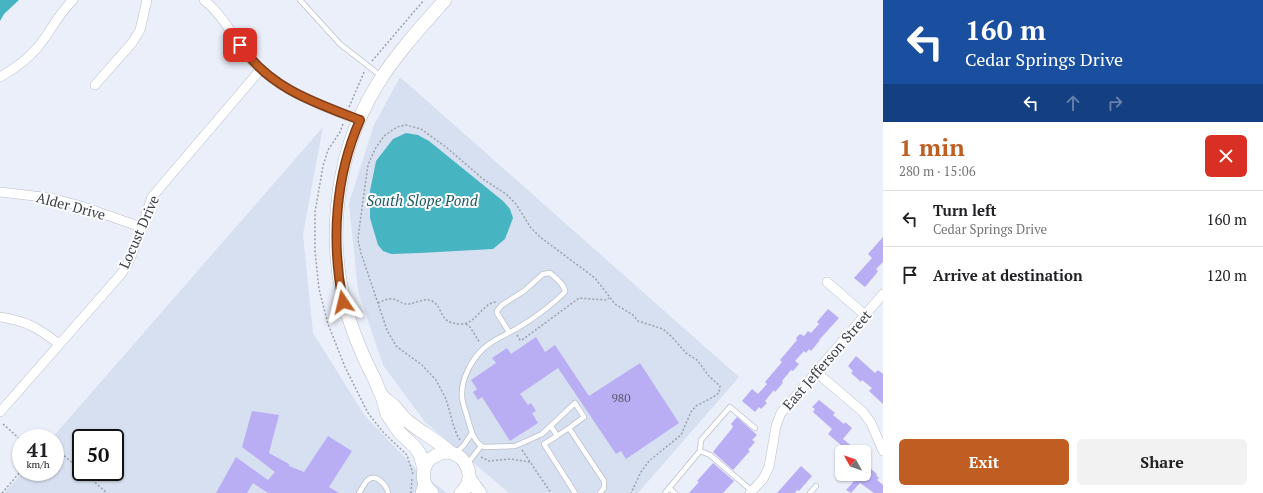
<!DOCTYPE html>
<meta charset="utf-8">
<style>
:root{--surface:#fff;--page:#f2f2f2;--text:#202124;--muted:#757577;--line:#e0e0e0;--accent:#c05d22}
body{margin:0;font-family:"PT Serif",serif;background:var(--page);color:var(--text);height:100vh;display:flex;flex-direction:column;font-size:15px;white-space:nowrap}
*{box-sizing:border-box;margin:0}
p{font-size:13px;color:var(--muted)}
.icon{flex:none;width:22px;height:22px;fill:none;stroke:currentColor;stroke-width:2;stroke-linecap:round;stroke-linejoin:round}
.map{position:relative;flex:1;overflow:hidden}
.panel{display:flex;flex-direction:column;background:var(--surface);width:380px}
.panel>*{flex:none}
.banner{background:#1a4fa0;color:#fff;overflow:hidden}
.needle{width:26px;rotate:310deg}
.controls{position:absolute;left:835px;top:445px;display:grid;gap:8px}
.controls a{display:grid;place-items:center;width:36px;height:36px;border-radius:6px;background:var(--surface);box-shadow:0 1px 3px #0004;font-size:20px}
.speed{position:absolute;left:12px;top:429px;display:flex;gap:8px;font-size:20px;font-weight:700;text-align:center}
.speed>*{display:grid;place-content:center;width:52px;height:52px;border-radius:50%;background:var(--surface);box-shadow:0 1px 3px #0004;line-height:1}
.speed small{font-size:10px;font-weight:400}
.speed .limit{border:2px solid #111;border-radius:6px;background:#fff;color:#111}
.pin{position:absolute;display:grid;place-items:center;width:34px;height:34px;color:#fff;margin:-17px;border-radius:8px;box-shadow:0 2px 6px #0006}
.me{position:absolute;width:44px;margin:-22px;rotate:350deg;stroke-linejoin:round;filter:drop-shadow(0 0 3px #0008)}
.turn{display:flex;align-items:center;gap:14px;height:84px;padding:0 16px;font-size:18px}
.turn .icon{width:52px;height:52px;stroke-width:2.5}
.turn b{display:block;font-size:28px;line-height:34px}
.lanes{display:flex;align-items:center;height:38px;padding:0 16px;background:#0003;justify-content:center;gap:20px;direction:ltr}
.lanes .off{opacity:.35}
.round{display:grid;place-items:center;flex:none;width:42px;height:42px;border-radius:6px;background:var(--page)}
.head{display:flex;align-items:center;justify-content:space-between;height:68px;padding:0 16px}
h1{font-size:24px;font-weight:600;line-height:30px;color:var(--accent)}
.primary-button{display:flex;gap:8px;margin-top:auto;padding:8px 16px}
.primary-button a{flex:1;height:46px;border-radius:6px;background:var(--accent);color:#fff;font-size:16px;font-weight:600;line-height:46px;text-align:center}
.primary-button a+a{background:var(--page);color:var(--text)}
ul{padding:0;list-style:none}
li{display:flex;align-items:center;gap:12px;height:56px;padding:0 16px;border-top:1px solid var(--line)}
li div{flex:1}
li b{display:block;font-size:15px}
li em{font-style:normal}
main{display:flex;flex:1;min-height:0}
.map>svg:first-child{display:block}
.built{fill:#d7e0f1;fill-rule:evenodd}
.water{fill:#47b5c1}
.building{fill:#b9adf4}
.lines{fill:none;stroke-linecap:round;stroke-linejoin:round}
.lane-casing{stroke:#b9bfc9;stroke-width:6}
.street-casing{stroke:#b9bfc9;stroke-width:10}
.secondary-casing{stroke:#b9bfc9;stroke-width:14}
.path{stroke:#9da0a8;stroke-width:1.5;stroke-dasharray:2 2;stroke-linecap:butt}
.lane{stroke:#fff;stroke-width:4.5}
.street{stroke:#fff;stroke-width:9}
.secondary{stroke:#fff;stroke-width:13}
.route-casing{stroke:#7d3c16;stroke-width:10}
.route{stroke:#c05d22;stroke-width:7}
.labels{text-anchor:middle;stroke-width:4;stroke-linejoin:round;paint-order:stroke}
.number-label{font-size:12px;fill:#5a596e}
.street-label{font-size:14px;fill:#3b3d41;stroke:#fbfcfe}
.water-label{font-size:15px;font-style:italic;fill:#1d5b61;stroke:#fbfcfe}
</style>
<main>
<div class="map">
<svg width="883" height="493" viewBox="0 0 883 493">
<rect width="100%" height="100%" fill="#eaeffa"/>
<!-- built -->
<path class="built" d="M400,77L739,377L638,493H509L425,422L383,365L358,291L349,203L374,125Z
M323,127L303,234L313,333L365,416L417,470L447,493H4L23,472H55V438H52ZM81,438H115V472H81Z"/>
<!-- water -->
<path class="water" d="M0,0H19L4,14L0,21Z
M406,133L418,135L429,141L503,201L510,209L513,218L505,239L493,249L420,253L391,254L383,251L378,245L370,218V191L376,161L393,139Z"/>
<!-- building -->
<path class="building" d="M883,237V262L876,269L878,271L876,274L865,287L854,278L872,258L868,254Z
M828,309L839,318L819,340H820L811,351L809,349L806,353L804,351L795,361L799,364L793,371L791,370L782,381L783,382L782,384L775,392L774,390L765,401L767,403L761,409L759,407L755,412L742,401L752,389L758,394L767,384L765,382L782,362L780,360L797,340L796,338L800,334L804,336L808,331L811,333L819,324L817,322Z
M536,337L545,352L555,345L589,396L640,363L679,423L626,459L621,451L616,454L558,368L520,394L528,405L531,403L536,411L532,413L538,423L510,441L482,397L478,400L473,392L477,389L471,380L496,363L492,358L507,348L511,354Z
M856,356L875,373L878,370L883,374V404L869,391L872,388L862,380L861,382L851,373L853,371L848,366Z
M819,400L835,413L833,415L844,424L845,422L852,428L843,439L859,452H849L828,434L832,429L813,412L815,409L812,407Z
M252,411L279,415L269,453L289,464V466L304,472L328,436L352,451L329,487L339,493H268L253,483L247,493H216L236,457L268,480L275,472L242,447Z
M737,417L757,435L752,440L755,442L748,450L750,451L733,470L713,452L733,427L731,424Z
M713,463L734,481L723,493H689L699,482L697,481Z
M801,466L812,476L799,491L797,490L795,493H777Z
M870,468L877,474L876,475L879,478L877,480L883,485V493H874L860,483L851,493L846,490L856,479L850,474H865Z"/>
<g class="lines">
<defs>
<path id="lane" d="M300,0L340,44L381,76
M509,332L497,313V311L502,305L524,291L543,274L550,273C556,278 565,285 565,292C551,306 533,319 516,329C505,335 492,340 483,349C471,360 461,380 462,396C462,402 465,410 467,416C470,426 473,443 484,447L515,446L531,439L542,434L575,403L584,417L569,428L604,481V488L600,493
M551,426L557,436L544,444L575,493
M557,436L569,428
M700,451L710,455L752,491
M456,453L464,445L472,433
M468,463L481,446
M669,488L675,493
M359,493C362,489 365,481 369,479C377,474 387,486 388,493
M665,493L700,451L701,440L730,407L755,428
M810,493L816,486"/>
<path id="street" d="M204,0C223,15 233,37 247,55C276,90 319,104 360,121
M0,77C14,69 27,60 37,48C50,33 58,14 73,0
M95,85L132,43L140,30L147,0
M0,192L51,198L81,206L141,227
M827,282L865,315
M0,317C27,321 38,328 59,344
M816,372L863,412L871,423L883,451
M0,412L122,273L128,263L133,252L152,197L261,69
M420,493L424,480
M750,493L763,479L769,467L776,426L781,413L883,294"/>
<path id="secondary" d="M445,0C421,27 396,54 377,85C332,158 324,254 354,333C360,349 367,365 375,380C377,385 379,392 383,397C386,400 391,403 394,406C398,410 401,414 404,418C418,431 436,439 450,452
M382,396L387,414L400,433L415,447L420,454L424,469
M469,478L480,493
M432,493C425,487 422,479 424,470C425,464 429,459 435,456C458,441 482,475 461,493"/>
</defs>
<!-- lane casing -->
<use href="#lane" class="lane-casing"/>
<!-- street casing -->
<use href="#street" class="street-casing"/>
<!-- secondary casing -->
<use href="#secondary" class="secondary-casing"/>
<!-- path -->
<path class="path" d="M372,61L424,0
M349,107L365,70
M343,124L340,132L328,150L323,166L315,212V251L319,289L328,324L345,367L368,413L383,432L407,455L413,474
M378,303C383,301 388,298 393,299C398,300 402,304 407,304C415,304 424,297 432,301C445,308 437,324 462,324C476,324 483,302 497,302
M466,324L470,327L480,343
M517,335L520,340H522L579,298L606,300L609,298
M3,424L21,440
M460,440L457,435L454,427L446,399L436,380L422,365L396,346L387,330L361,253L358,240L359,230L368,165L375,149L384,136L397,127L406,125L421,129L446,147L483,179L506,194L516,204L531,228L540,237L595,278L615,304L633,315L638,321L663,329L672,337L686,353L697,360L709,376L720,386L719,393L713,397L696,406L691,412L681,435L649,461L641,472L631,493
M55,448L81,470
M522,450L551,493
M481,457L489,461L510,459L530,462
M83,472L107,493
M2,493L21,471
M411,493L412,478"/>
<!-- lane -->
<use href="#lane" class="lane"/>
<!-- street -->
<use href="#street" class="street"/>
<!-- secondary -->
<use href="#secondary" class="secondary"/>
</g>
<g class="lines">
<defs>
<path id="route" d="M240,45C270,88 313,102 360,120C335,177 331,241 343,302"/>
</defs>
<!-- route casing -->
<use href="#route" class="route-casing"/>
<!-- route -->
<use href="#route" class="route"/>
</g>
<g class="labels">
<!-- number labels -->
<g class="number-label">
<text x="621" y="402">980</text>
</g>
<!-- street labels -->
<g class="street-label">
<text transform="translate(71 206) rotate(15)" y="5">Alder Drive</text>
<text transform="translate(139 232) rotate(-66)" y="5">Locust Drive</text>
<text transform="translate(827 360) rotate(-49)" y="5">East Jefferson Street</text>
</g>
<!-- water labels -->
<g class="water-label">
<text x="422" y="206">South Slope Pond</text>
</g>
</g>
</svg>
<div class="controls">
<a><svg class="needle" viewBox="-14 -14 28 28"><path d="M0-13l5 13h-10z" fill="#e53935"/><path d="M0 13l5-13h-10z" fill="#757577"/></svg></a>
</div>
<div class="speed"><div>41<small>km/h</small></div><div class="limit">50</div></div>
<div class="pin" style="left:240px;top:45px;background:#d93025"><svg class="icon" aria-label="arrive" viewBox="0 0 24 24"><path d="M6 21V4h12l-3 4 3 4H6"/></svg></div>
<svg class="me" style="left:343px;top:302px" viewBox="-20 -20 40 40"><path d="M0-17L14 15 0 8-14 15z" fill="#c05d22" stroke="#fff" stroke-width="4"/></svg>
</div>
<section class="panel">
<div class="banner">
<div class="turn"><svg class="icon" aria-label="left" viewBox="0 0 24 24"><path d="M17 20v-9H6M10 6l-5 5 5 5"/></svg><div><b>160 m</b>Cedar Springs Drive</div></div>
<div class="lanes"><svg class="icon" aria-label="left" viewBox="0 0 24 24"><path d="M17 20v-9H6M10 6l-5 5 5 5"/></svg><svg class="icon off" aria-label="ahead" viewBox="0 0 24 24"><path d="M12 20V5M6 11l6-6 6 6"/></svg><svg class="icon off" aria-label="right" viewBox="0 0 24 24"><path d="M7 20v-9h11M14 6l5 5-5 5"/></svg></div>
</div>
<div class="head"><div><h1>1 min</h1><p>280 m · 15:06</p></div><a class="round" style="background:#d93025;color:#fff"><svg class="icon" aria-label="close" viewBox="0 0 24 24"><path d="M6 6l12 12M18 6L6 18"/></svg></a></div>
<ul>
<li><svg class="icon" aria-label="left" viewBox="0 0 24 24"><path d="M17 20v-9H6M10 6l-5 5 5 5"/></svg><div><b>Turn left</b><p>Cedar Springs Drive</p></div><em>160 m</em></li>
<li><svg class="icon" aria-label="arrive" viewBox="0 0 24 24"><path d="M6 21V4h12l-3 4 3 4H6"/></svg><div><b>Arrive at destination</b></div><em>120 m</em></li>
</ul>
<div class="primary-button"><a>Exit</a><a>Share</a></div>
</section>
</main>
